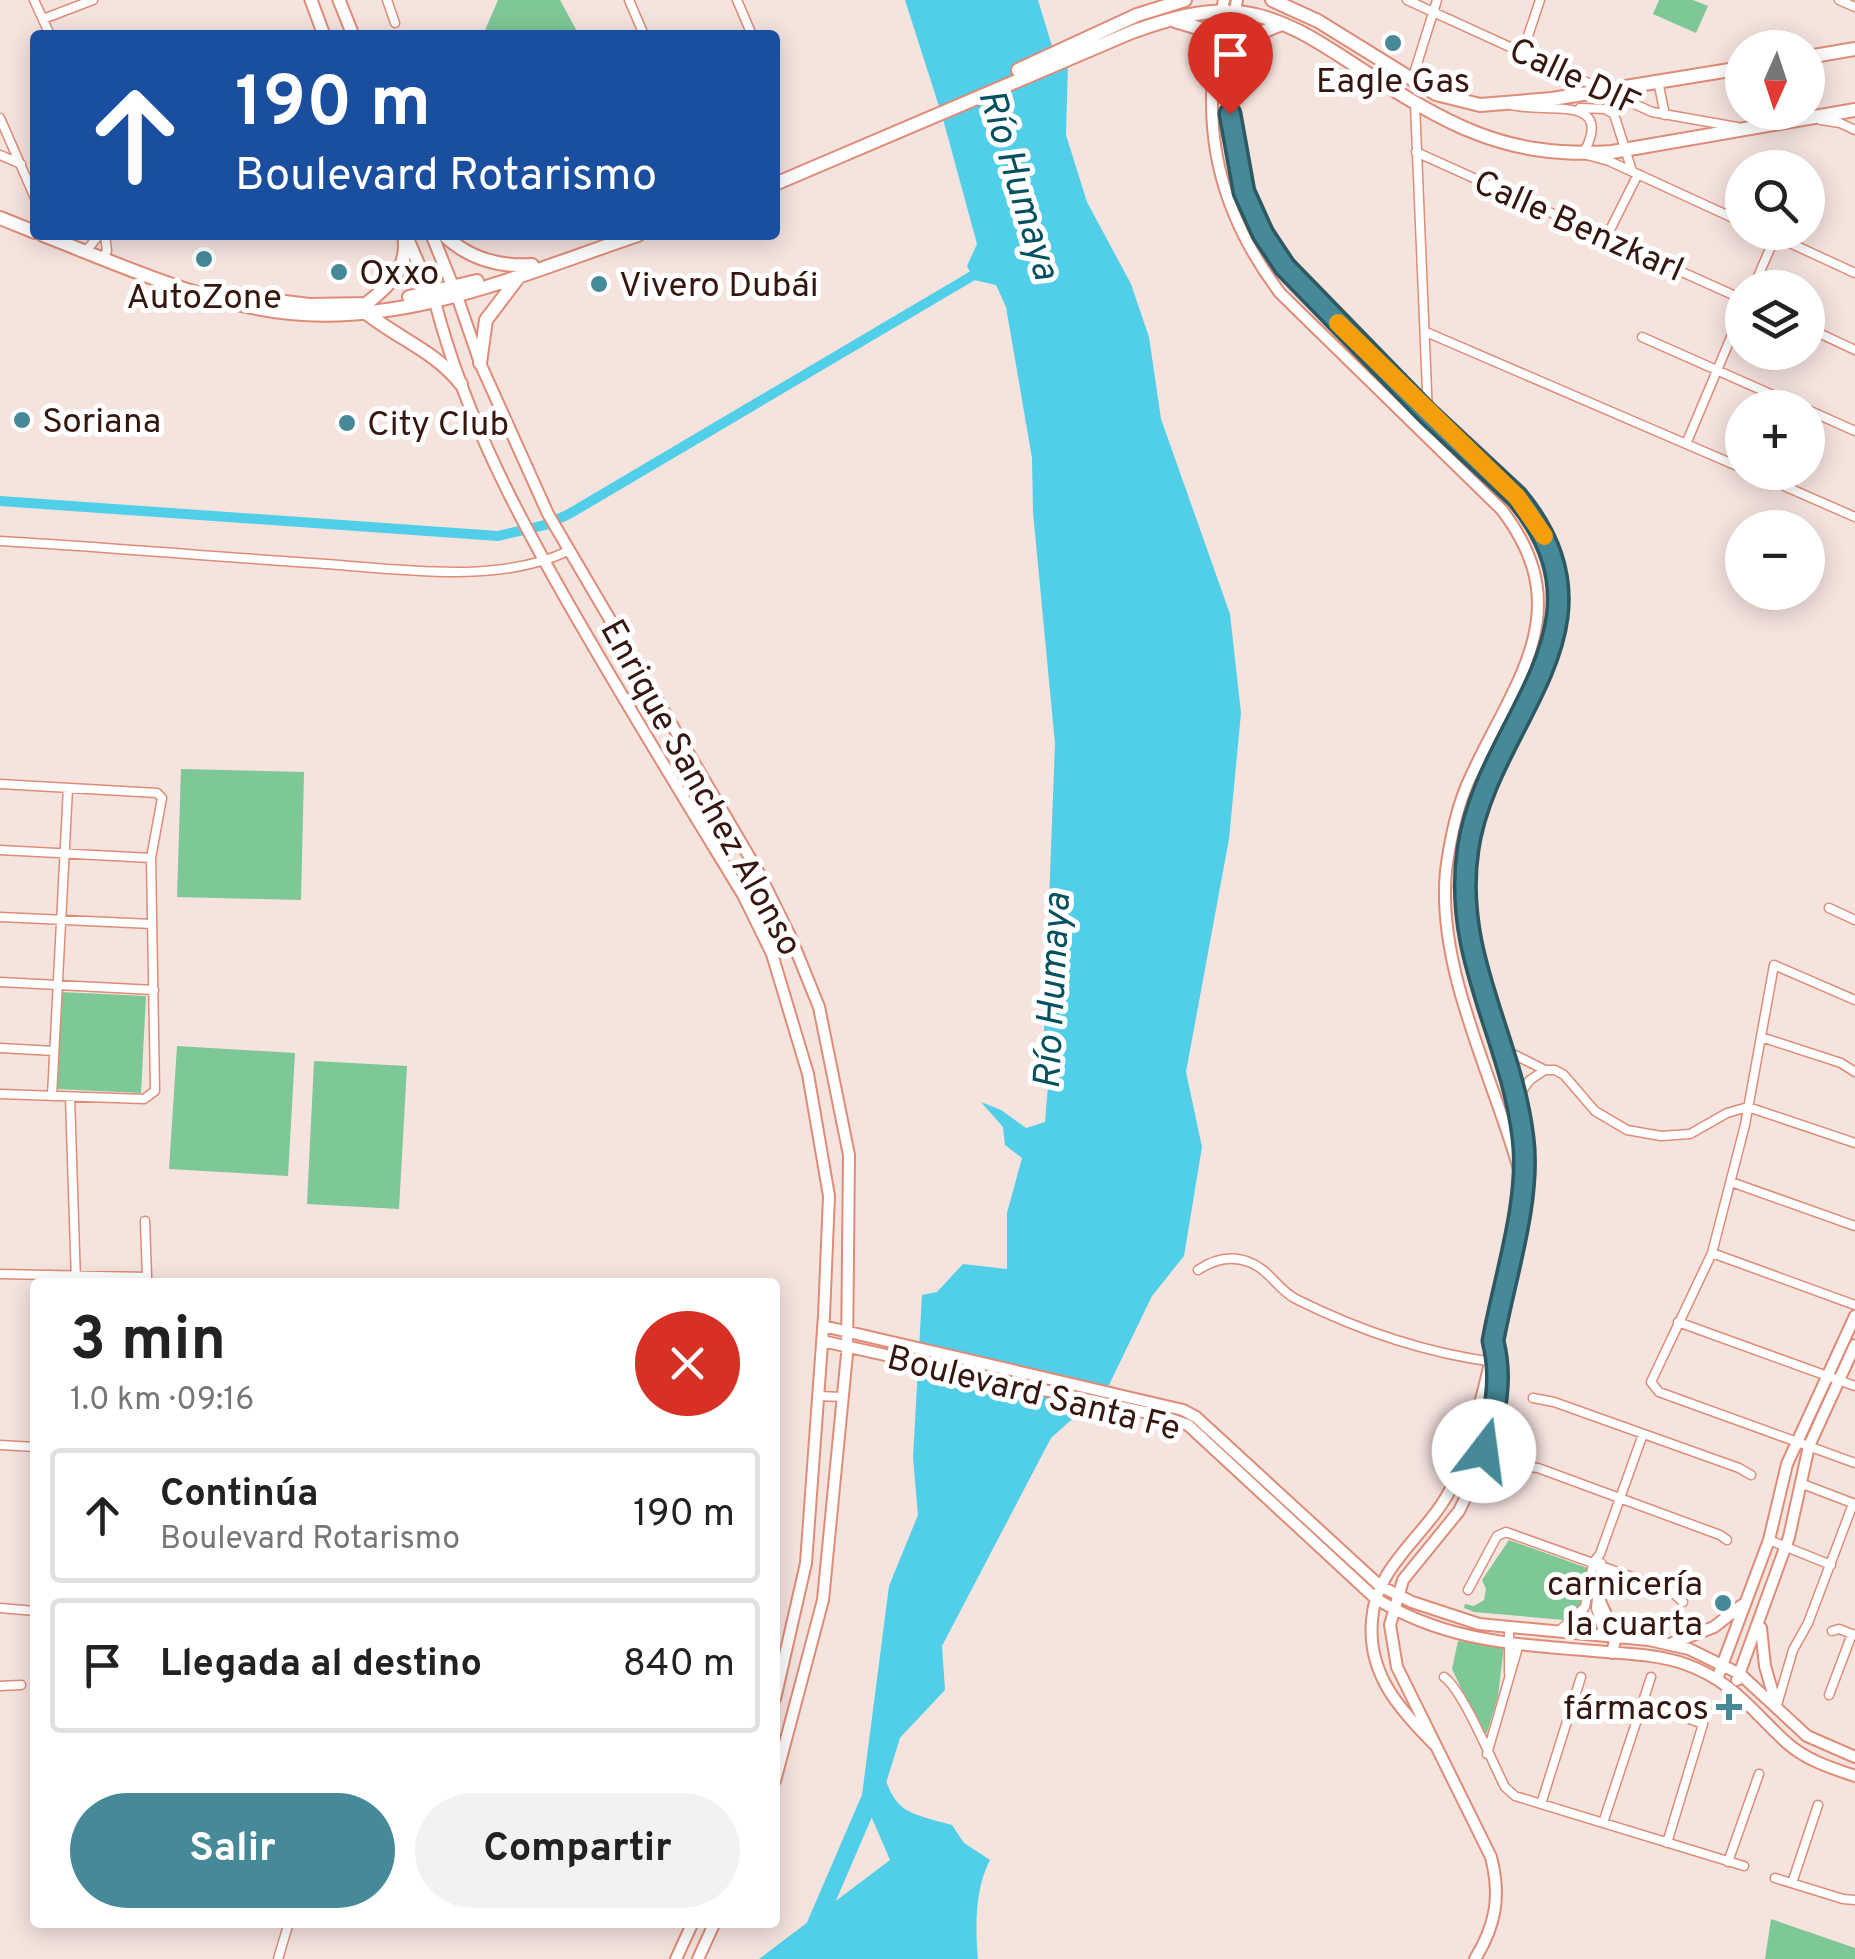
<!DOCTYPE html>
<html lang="es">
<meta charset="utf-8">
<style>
:root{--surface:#fff;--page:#f2f2f2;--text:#222;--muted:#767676;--line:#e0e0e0;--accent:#468998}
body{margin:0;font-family:Overpass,sans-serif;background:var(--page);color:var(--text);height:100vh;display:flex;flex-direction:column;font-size:38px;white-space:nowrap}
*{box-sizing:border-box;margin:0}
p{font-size:32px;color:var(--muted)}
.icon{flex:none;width:55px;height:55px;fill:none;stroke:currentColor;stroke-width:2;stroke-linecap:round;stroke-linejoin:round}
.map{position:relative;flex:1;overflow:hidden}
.details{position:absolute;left:30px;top:1278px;width:750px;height:650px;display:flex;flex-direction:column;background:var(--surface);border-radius:10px;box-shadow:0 5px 25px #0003}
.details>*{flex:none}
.top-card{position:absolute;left:30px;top:30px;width:750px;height:210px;border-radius:10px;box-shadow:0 5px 25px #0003;background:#1a4fa0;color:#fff;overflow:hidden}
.needle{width:65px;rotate:183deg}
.controls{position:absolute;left:1725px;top:30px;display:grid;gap:20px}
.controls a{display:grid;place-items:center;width:100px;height:100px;border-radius:50%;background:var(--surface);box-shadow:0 5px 25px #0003;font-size:50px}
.pin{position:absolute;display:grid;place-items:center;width:85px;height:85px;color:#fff;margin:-102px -42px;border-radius:50% 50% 50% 0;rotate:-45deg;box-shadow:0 0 10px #0007}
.pin .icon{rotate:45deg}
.me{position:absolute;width:110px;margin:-55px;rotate:15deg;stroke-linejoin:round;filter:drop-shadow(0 0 8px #0008)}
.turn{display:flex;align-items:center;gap:35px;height:210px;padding:0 40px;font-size:45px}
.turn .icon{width:130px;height:130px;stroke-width:2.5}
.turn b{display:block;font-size:70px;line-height:85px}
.round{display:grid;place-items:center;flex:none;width:105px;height:105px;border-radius:52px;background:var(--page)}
.head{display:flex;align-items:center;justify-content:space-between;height:170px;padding:0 40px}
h1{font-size:60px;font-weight:700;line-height:75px}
.primary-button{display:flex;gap:20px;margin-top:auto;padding:20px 40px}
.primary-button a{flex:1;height:115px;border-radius:60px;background:var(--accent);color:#fff;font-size:40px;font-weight:700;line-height:115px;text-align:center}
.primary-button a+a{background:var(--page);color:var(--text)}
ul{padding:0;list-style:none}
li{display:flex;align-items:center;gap:30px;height:135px;margin:0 20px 15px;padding:0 20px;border:5px solid var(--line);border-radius:10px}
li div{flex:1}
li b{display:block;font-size:38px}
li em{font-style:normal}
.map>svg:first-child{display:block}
.green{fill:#7ec796}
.water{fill:#51cee8}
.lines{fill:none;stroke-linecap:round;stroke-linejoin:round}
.canal{stroke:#51cee8;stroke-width:10}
.river{stroke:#51cee8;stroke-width:18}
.minor-casing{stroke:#de8c78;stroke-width:11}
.tertiary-casing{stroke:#de8c78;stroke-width:14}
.secondary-casing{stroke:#de8c78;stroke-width:15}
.primary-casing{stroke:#de8c78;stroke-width:16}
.minor{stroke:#fff;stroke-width:8}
.tertiary{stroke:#fff;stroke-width:10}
.secondary{stroke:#fff;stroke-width:11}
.primary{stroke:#fff;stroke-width:12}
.route-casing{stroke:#2e5963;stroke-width:25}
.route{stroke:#468998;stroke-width:18}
.slow{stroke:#f59e0b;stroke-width:18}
.poi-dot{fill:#468998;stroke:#fff;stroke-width:4}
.labels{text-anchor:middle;stroke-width:10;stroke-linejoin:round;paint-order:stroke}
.street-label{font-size:35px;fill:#361710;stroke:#fff}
.poi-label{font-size:35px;fill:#361710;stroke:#fff;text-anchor:start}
.water-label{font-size:38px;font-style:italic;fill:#03515f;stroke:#fff}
</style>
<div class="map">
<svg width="1855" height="1959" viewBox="0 0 1855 1959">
<rect width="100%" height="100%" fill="#f5e3de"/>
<!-- green -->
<path class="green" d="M498,0H560L579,35H483Z
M1659,0H1693L1708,6L1696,33L1653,14Z
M181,769L304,772L301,900L177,897Z
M60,992L146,996L141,1093L55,1089Z
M177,1046L295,1053L288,1176L169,1169Z
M314,1061L407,1066L399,1209L307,1204Z
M1509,1540L1590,1569C1587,1592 1586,1609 1564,1620L1474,1612L1464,1608L1465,1604L1474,1606L1484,1600L1486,1589L1482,1580Z
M1458,1641L1504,1646L1498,1696L1487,1733L1483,1734L1452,1669Z
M1771,1919L1855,1948V1959H1765Z"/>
<!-- water -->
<path class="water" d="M905,0H1038L1052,46L1068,62L1066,135L1087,202L1131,284L1149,337L1161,419L1230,614L1241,713L1229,839L1186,1072L1202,1147L1184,1256L1152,1296L1108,1387L1051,1438L942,1646L945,1690L879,1760C895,1812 900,1811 952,1825L964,1843L990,1860C975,1888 975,1927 978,1959H759L890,1860L862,1795L889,1586L918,1515L913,1458L922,1295L937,1292L963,1264L1007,1269V1213L1022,1158L1005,1145L1003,1127L981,1102L1001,1110L1026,1128L1045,1122L1049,1074L1044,1031L1055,744L1033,512L1032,458L1006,307L996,285L974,280L967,266L977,244L943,119Z"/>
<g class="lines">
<!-- canal -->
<path class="canal" d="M0,501L498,536L545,525L569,514L972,276"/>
<!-- river -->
<path class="river" d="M801,1959L876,1785L894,1727"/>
<defs>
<path id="minor" d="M34,0L50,35
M387,0L395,23
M629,0L644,35
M737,0L752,35
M1407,0L1652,112L1737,127
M1839,0L1855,7
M43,19L93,0
M1523,51L1540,0
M1412,80L1437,0
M1658,81L1665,115
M1415,104L1429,439
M1511,105C1544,114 1617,93 1583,154L1609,161L1742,222
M1580,108L1605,109L1614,114L1632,171
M0,118L35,198
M1821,120L1840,123L1855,130
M1416,152L1742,299
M0,155L21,164
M1766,232L1855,273
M1606,238L1638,174
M86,251L99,235
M102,258L107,251L105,235
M1753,288L1775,237
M1808,328L1855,350
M1426,332L1742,468
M1642,337L1802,408
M1808,410L1855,431
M1686,444L1742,311
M1752,472L1855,517
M0,541C104,547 208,556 312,563C392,568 495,586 568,551
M0,784L157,793L162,798L151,858L155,1091L144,1099L0,1094
M0,850L151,858
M1829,908L1855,920
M0,917L152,924
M0,982L154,990
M1855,1000L1774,965L1745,1125L1712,1253L1651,1382L1659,1392L1855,1463
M1761,1037L1841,1063L1855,1072
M0,1048L54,1051
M1501,1048L1545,1070H1555L1564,1075L1595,1111L1627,1130L1661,1136L1690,1134L1727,1113L1748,1107L1855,1143
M52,1096L68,788
M70,1097L76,1282
M1515,1100L1530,1080L1545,1070
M1731,1182L1855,1226
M1712,1253L1855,1305
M1198,1270C1213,1260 1231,1255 1249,1262C1269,1269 1278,1290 1296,1299C1358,1330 1426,1353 1494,1362
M0,1274L147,1277L145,1221
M1678,1322L1855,1386
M818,1396L843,1397
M1533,1398L1554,1402L1739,1468L1751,1475
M0,1445L35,1447
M1515,1465L1538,1468L1720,1535L1727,1540
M1800,1483L1855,1504
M1769,1540L1831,1565
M1601,1563L1596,1608L1604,1635
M1468,1590L1497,1536L1506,1532L1671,1591L1683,1602
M0,1608L35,1611
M1559,1631L1585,1607L1593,1563L1600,1554L1643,1434
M1832,1631L1839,1629L1855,1635
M1509,1673V1627
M1444,1677C1463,1690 1492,1762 1505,1787L1515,1796L1744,1866
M0,1686L21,1685
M1829,1695L1852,1634
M1643,1702L1703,1724L1667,1843
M1777,1705L1793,1650L1808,1623L1853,1504
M1487,1754L1519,1644
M1541,1804L1581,1677
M1603,1823L1651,1677
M1728,1862L1759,1774
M1775,1878L1843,1899L1855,1900
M1792,1883L1818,1805
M278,1959L289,1922"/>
<path id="tertiary" d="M1224,0C1199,112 1210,200 1280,293L1502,510C1579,611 1515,680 1471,776C1457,805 1450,840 1446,871C1436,972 1497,1084 1522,1180L1519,1207C1503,1295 1488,1403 1453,1484C1431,1533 1376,1563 1372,1620C1367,1674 1400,1710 1435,1745
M1237,0C1220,82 1224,181 1273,252C1299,290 1335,321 1368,353C1417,402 1467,449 1517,497C1560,549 1567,598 1547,661C1486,787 1436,858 1485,1002C1502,1055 1529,1115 1523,1172
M457,296L480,363L548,514L760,875L791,938L819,1007L849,1155L847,1354L823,1600L775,1781
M435,302C467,424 523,526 586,634C637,722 690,808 743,895L772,954L808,1074L829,1196L824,1316L806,1563L775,1699
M823,1326L1183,1410L1196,1417L1380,1586L1412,1602L1479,1624L1649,1640L1689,1649L1740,1674L1807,1736L1855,1757
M822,1341L1162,1416L1188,1425L1375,1598C1446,1642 1515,1644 1595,1651C1625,1654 1657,1654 1685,1664C1733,1681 1752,1711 1787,1743C1806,1760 1831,1768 1855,1776
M1597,1595L1616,1636L1612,1653
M1761,1628L1765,1666L1776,1704
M1670,1644L1714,1627L1742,1605
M1717,1679L1769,1540L1787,1464L1855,1316
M1737,1680L1789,1537L1809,1446L1855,1345
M676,1959L693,1922
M698,1959L715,1922
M1475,1959C1496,1925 1501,1896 1491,1857L1397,1667L1390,1625L1403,1580L1459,1511L1477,1474L1499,1391L1493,1342"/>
<path id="secondary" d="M311,0L324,35
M339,0L353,35
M406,235L434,300
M432,235L455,292"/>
<path id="primary" d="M1272,0L1318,21L1436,94L1480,105L1552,99L1742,68
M1175,21L1205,30L1212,42L1215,63
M1808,57L1855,49
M1228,68C1242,46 1256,32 1282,24
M1018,70L1137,15L1185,0
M775,184L1132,32C1168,19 1207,7 1245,13C1286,19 1322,44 1356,66C1445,123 1502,159 1612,152L1855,110
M0,218L35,232
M43,235C123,266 204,304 290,313C411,325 527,272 638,235
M444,235C469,259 498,267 532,265
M246,297L309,305L365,304
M409,297L477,281
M366,304C389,286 410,267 404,235
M365,312C397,338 435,351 461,384
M480,363L486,320L521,274"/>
</defs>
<!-- minor casing -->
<use href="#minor" class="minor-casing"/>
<!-- tertiary casing -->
<use href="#tertiary" class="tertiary-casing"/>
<!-- secondary casing -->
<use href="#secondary" class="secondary-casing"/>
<!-- primary casing -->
<use href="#primary" class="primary-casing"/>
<!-- minor -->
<use href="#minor" class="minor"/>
<!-- tertiary -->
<use href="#tertiary" class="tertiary"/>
<!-- secondary -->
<use href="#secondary" class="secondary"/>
<!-- primary -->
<use href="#primary" class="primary"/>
</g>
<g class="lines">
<defs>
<path id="route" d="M1230,114L1244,192L1263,234L1285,267L1428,414L1517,497C1626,628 1487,720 1468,849C1452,956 1511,1036 1523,1138C1531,1200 1504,1279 1493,1341C1503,1380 1495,1412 1484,1451"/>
</defs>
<!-- route casing -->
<use href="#route" class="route-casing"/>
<!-- route -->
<use href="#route" class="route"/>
<!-- slow -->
<path class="slow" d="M1338,323L1517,497L1544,536"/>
</g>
<!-- markers -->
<g class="poi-dot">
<circle cx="1393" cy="43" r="10"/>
<circle cx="204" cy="259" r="10"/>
<circle cx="339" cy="272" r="10"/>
<circle cx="599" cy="284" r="10"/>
<circle cx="22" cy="420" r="10"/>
<circle cx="347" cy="423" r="10"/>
<circle cx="1723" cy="1603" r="10"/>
<path d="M1724 1692h10v10h10v10h-10v10h-10v-10h-10v-10h10z"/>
</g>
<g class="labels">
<!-- street labels -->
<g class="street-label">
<text transform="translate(1575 76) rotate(25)" y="12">Calle DIF</text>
<text transform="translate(1579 225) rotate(24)" y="12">Calle Benzkarl</text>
<text transform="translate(702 787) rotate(61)" y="12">Enrique Sanchez Alonso</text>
<text transform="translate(1034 1392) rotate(14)" y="12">Boulevard Santa Fe</text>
</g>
<!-- poi labels -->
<g class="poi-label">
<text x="1393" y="92" text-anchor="middle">Eagle Gas</text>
<text x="359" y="284">Oxxo</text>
<text x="619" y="296">Vivero Dubái</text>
<text x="204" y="308" text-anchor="middle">AutoZone</text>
<text x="42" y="432">Soriana</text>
<text x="367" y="435">City Club</text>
<text x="1703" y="1595" text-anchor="end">carnicería<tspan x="1703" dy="40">la cuarta</tspan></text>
<text x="1709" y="1719" text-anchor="end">fármacos</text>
</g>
<!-- water labels -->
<g class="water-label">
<text transform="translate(1020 184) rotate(73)" y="13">Río Humaya</text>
<text transform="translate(1051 991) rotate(-87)" y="13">Río Humaya</text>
</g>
</g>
</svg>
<div class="controls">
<a><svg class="needle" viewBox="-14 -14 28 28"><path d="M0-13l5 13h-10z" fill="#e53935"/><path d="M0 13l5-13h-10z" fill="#767676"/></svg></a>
<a><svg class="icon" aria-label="search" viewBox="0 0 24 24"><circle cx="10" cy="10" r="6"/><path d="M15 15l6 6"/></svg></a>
<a><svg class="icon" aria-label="layers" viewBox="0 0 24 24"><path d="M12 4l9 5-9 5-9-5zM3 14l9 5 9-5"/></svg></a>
<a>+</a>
<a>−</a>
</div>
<div class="pin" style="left:1230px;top:114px;background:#d93025"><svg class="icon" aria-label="arrive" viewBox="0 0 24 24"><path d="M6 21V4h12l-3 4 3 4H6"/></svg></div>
<svg class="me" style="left:1484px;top:1451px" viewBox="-20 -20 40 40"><circle r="19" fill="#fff"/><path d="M0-13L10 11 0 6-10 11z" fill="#468998"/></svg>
<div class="top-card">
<div class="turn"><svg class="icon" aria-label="ahead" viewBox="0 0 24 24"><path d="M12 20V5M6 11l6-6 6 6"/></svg><div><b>190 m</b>Boulevard Rotarismo</div></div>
</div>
<section class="details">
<div class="head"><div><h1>3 min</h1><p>1.0 km · 09:16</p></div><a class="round" style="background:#d93025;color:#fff"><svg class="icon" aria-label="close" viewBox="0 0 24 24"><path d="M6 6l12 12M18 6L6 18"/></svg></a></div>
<ul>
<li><svg class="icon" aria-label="ahead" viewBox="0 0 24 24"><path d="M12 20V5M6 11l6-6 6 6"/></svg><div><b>Continúa</b><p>Boulevard Rotarismo</p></div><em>190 m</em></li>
<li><svg class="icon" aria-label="arrive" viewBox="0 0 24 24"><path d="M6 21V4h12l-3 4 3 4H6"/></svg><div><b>Llegada al destino</b></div><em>840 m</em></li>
</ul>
<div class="primary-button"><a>Salir</a><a>Compartir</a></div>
</section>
</div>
